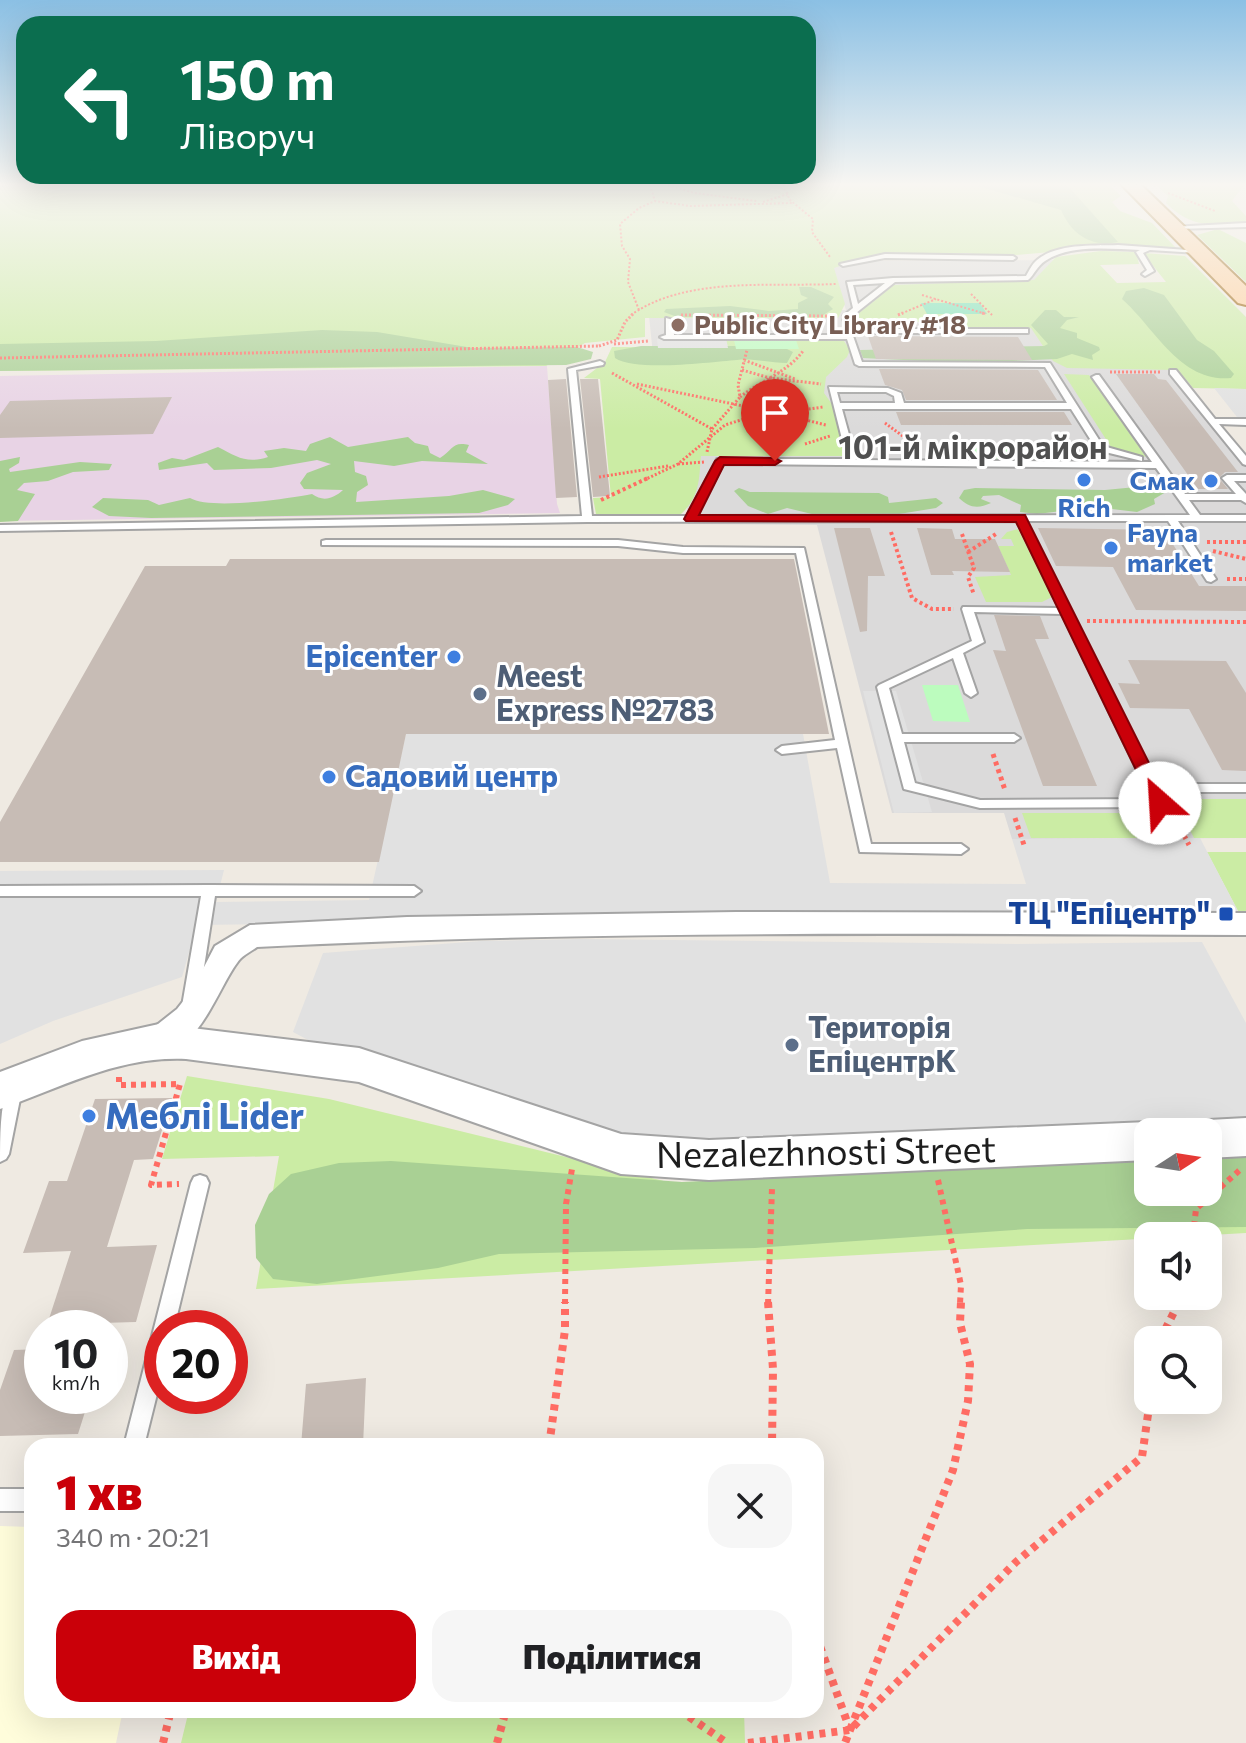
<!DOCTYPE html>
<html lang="uk">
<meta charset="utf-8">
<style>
:root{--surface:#fff;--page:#f6f6f6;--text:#202124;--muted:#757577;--accent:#ca0009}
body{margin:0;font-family:Commissioner,sans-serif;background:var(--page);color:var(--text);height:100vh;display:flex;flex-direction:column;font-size:30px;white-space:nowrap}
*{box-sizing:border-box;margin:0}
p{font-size:26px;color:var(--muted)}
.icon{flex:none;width:44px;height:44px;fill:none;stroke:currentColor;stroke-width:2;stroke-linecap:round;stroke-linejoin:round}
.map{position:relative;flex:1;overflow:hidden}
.side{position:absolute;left:24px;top:1438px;width:800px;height:280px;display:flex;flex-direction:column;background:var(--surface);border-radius:24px;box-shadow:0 8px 32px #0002}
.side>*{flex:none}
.banner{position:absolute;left:16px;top:16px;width:800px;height:168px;border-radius:24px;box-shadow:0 8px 32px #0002;background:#0b6e4f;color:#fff;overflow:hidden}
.needle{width:52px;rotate:78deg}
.controls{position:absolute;left:1134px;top:1118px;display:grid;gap:16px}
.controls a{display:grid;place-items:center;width:88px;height:88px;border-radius:16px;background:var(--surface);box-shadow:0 8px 32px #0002;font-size:40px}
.speed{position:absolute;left:24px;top:1310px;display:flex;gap:16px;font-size:40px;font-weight:700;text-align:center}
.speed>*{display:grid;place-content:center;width:104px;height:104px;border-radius:50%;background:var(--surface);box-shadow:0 8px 32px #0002;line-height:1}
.speed small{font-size:20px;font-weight:400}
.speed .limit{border:12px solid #d22;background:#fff;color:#111}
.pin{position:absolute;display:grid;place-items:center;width:68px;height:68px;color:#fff;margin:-82px -34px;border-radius:50% 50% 50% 0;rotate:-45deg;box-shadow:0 0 8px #0007}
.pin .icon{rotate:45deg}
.me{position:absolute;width:88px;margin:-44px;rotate:334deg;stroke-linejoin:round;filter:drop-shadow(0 0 6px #0008)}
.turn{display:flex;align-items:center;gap:28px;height:168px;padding:0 32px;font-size:36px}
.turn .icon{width:104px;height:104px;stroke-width:2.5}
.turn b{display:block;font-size:56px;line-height:68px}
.round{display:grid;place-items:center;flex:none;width:84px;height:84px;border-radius:24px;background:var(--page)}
.overview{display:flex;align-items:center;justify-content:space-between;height:136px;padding:0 32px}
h1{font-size:48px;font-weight:800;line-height:60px;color:var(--accent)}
.button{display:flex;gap:16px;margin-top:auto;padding:16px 32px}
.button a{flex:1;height:92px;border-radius:24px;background:var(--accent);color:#fff;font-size:32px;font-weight:800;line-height:92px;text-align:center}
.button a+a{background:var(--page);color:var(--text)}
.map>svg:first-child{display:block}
.residential{fill:#dbdada}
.industrial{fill:#e8d3e5}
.education{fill:#fffddb}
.grass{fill:#cbeca4}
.forest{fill:#a9d094}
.park{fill:#bcfcbe}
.pitch{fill:#7be3b6}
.parking{fill:#e1e1e1}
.building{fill:#c7bcb5}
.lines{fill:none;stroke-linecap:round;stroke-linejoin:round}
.service-casing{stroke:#a4a4a4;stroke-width:4}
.minor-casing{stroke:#a4a4a4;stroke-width:4}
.tertiary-casing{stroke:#a4a4a4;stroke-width:4}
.primary-casing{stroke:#965d00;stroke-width:4}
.path-far5{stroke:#ff6c63;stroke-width:2;stroke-dasharray:2 2;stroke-linecap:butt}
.path-far4{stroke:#ff6c63;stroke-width:3;stroke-dasharray:2 2;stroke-linecap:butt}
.path-far3{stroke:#ff6c63;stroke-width:4;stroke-dasharray:3 3;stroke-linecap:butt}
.path-far2{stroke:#ff6c63;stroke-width:5;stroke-dasharray:4 4;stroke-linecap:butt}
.path-far1{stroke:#ff6c63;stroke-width:6;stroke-dasharray:5 5;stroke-linecap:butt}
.path{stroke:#ff6c63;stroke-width:8;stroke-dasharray:6 6;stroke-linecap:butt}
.service{fill:#fff;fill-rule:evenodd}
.minor{fill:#fff;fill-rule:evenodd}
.tertiary{fill:#fff;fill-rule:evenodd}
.primary{fill:#ffcd97;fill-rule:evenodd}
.route{fill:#ca0009;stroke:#830006;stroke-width:2}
.education-dot{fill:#8d6e63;stroke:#fff;stroke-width:3}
.shop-dot{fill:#3f7fe0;stroke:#fff;stroke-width:3}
.service-dot{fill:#5c6f8a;stroke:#fff;stroke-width:3}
.transit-dot{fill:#1a4fb4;stroke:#fff;stroke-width:3}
.labels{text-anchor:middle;stroke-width:6;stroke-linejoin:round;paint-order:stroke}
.far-education-label{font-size:26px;font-weight:bold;fill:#785e54;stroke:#fff;text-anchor:start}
.far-shop-label{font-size:26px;font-weight:bold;fill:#366cbe;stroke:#fff;text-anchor:end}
.shop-label{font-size:30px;font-weight:bold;fill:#366cbe;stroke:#fff;text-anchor:end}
.service-label{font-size:30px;font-weight:bold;fill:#4e5e75;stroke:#fff;text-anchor:start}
.transit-label{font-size:30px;font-weight:bold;fill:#164399;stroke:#fff;text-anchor:end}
.far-district-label{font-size:32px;font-weight:bold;fill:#505050;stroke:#fff}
.near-shop-label{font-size:36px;font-weight:bold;fill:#366cbe;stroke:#fff;text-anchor:start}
.near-street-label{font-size:36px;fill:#1d1d1d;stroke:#fff}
</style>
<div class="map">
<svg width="1246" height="1743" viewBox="0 0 1246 1743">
<rect width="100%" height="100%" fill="#efeae2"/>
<!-- residential -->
<path class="residential" d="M1081,260L1246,466V838L1012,839L1004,813H892L817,525L688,524L685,453L653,355L648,306L649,309L846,310L829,261Z"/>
<!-- industrial -->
<path class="industrial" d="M547,366L557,504L560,513L0,521V376Z"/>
<!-- education -->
<path class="education" d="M0,1526L32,1527V1710H123L116,1743H0Z"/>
<!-- grass -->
<path class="grass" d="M0,185H1110L1121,196L1112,202L1120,211L1152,223L1176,248H1098L993,257L967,253L876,254L834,268L845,304L838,318H645V337L585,343L546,366L0,371Z
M1156,185H1244L1232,201L1246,216V223C1212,225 1192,229 1166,203L1168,196Z
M1218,229L1246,243V282L1197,235Z
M1101,251L1136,252L1139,264L1100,265L1117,283L1166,282L1143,253L1185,256L1246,317V389L1193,388L1178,370L1067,368L1053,361L1031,328H944L941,322H858L859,313L894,285L1034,280L1056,257Z
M726,339L844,341L850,350L847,357L826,377L824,393L834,407L845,456H701C699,479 700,497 681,514H596L593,498L611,497L600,379L584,378L605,362L612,347H728Z
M1064,374L1089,375L1146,457L1111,447Z
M1018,529L1052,597L1042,602H986L975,577L1011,575L998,546H1014L1011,539H1001L1007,532Z
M1174,799H1246V838H1194Z
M1022,813H1165L1177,838H1031Z
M1207,852H1246V911H1238Z
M187,1076L329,1099L684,1186L1208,1192L1246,1158V1233L256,1289L279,1156L162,1159Z
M189,1710H744L745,1743H181Z"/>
<!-- forest -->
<path class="forest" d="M974,185H1067L1118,242C1090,248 1071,233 1061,210Z
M799,287H811L834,297L828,304L833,309L820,317H677L664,312L666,309L730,306L769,311L798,309V303L808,298L801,295Z
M1144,288L1164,295L1197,340L1214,351L1234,374L1231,378C1180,383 1155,328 1122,299L1126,291Z
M1045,310H1056L1064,317H1079L1067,320L1060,328L1077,333V338L1099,347L1100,350L1092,355L1093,360L1072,354L1057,359L964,363L863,358L860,350L1044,346L1048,344L1031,325Z
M322,330L377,332L473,348L577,347L593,352L591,359L566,365L0,371V344L156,341Z
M641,346H781L793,352L787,363C771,363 753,358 737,360C711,362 636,372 615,358L614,351Z
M330,437L348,447L408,437L415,443L428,446L430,453L440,458C453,450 452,441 469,445L466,452L488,464L422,461L394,466L354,461L355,472L366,476L368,485L357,492L356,502L449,496L483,490L515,499L508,505L479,513L151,518L109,516L92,507L103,498L148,500L159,505L190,498C210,510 287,499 312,494C323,502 333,499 343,490L304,489L300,483L307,473L331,464L317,460L271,468L214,470L207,463L159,470L158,463L172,458L184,460L218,447C237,457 247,464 268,457L264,451L284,448L306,451L310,444Z
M20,457L19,463L9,469L10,472L80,462L112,464L109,470L73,472L48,481L24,483L17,490L35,494L18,521L0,522V461Z
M1136,487L1158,488L1166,492L1154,499L1155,504L1137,512L1095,507L1037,514L1020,512L1021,505L999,495L983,496L981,499L991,503C978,509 969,508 959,498L964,490L975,488L1105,490Z
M739,488L750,492L879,493L888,497L889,503L936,498L943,503L936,508L899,514L816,515L787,508L768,514L748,506L734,491Z
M1246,1154V1227L1027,1229L755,1248L499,1254L438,1268L317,1284L273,1279L256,1258L255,1225L269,1194L291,1174L339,1163L391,1161L682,1182L1148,1159V1192H1208V1156Z"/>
<!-- park -->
<path class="park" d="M734,340H796L799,349H736Z
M963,446L1036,447L1042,459L968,458Z
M922,685H958L970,722L933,721Z"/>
<!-- pitch -->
<path class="pitch" d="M921,303H980L987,314H927Z"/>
<!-- parking -->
<path class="parking" d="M657,339H726L728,348H658Z
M1214,388L1246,389V428L1237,417Z
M863,691H896L932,812L894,813Z
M406,734H803L830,883L1026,884L1012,839L1200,838L1238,911L197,925L182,977L53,1021L0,1044V871L224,870L216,902L369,900Z
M580,939L1017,944L1202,942L1246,1023V1122L691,1143L590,1128L367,1049L310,1041L293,1032L323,953L481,941Z"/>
<!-- building -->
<path class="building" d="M868,336L1018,337L1032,360L876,359Z
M879,369L1038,370L1057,400H906L902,390L885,385Z
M1116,374H1154L1158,379L1166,380L1238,472H1225L1219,478L1228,489H1198Z
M566,379L577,497L556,498L548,380Z
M580,379H598L610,496L593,497Z
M172,397L153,434L0,438V415L10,401Z
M896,412H1064L1072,425H901Z
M834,528H870L885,576H868L867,631L860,632Z
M917,528L952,529L955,539H995L1010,572L952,571L954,575H931Z
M1038,528L1164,530L1199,586H1246V611L1136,610L1113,567L1056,566Z
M230,559H794L829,734H406L379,862H0V822L145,566H226Z
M994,615L1040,616L1049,639H1035L1097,786H1043L993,650L1006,651Z
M1128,660L1226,661L1246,693V771L1222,770L1189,709L1130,708L1118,683L1140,684Z
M172,1098L153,1159L134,1160L107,1247L157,1245L136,1322L101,1323L99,1328H46L71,1251L23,1253L49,1181H67L95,1099Z
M42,1349V1396H90L78,1434L0,1436V1390L14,1350Z
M366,1378L363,1446H301L306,1384Z"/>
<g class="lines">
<defs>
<path id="service" d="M1246,223V227L1174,229L1171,227Z
M1118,245L1201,251L1198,253L1150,250L1143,253L1154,271L1145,276L1142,274L1147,270L1136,252L1140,250C1111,249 1070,244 1045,261C1037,266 1034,275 1028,280L895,282L851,317L852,329H1028V333H852L862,362L1050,363L1103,446L1142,457V461L1097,450L1071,409H842L856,460L1152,462L1092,377L1096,375H1099L1185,494H1236L1222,478L1227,475H1246V481H1234L1246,494V503L1241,500H1189L1200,515H1246V521H1178L1216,579L1211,582L1207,581L1168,521H1026L1157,784H1246V792H1162L1167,803L1160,807L980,808L904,789L877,687L879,685L972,641L962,609L963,607L1059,608L1017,521L587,522L0,531V525L582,516L568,369L600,361L604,363L603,365L576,370L592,516H687L717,459H847L829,387L888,388L901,393L904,403H1067L1045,367L859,366L855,364L847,339H664L660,337L666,335V318L673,320L674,335H846L843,316L853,308L847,282L893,278L1026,276C1029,271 1032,264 1037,260C1057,243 1094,246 1118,245ZM885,283L858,304L853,285ZM837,392H886L894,396L895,403H840ZM723,464L1156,468L1190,515L696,516ZM974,612L1062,614L1151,799L980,800L915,783L904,742H1014L1020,738L1014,734H902L889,688L953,658L965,693L971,697L977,693L963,653L984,642Z
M885,254L1013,256L1016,258L1013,260L885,258L843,266L840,264Z
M1170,370H1176L1215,419H1246V425L1219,424L1246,456V465L1243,464L1170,374Z
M326,540H618L683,547L804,548L871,844H961L968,849L961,854L860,852L837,748L782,754L776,750L782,746L835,740L796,553H683L618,546L322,545V541Z
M209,885L414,886L421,891L414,896H215L198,1006L196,1010L190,1012L184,1010L182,1006L201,896H0V886Z
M14,1082L20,1084L22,1089L9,1154L6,1159L0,1162C0,1136 0,1108 8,1084Z
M200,1175L206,1177L209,1183L174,1328H162V1374L144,1446H124L191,1183L194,1177Z
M0,1489H32V1511H0Z"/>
<path id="minor" d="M736,912L1246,913V935C916,934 586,930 257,947C250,952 241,956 237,963C217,989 194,1066 148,1050L143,1041L148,1032L177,1009L192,990L215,946L250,925L407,917Z"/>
<path id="tertiary" d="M159,1024L359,1048L621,1134L709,1140L1148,1122L1164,1127L1166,1132H1148V1160L709,1180L621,1174L359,1082L186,1059C118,1056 63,1087 0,1109V1072L82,1041Z
M1246,1118V1156L1208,1158V1132H1189L1192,1125L1208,1120Z"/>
<path id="primary" d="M1122,185H1141L1246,286V305L1238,303Z"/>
</defs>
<!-- service casing -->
<use href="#service" class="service-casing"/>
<!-- minor casing -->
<use href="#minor" class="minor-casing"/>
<!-- tertiary casing -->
<use href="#tertiary" class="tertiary-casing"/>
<!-- primary casing -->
<use href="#primary" class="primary-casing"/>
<!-- path-far5 -->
<path class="path-far5" d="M650,185L655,201L690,206L792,203
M668,185L694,193L757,201
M783,185L790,200L813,219L812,232L830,257
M1168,193L1215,211
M763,202L788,194
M971,294L992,315
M922,295L986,314
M639,310L628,282L630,259L622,246L620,224L639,208L655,201
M631,315C686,276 772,287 836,284
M898,315L936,299"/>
<!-- path-far4 -->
<path class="path-far4" d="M982,313L986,314
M681,315L834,316
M898,315L903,313
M614,344L648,341
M599,346L617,340L625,322L634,313
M0,358L599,346
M744,360L795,379
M742,370L770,378L821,384
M1110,372H1160
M612,373L712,429L707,452
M637,384L772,412
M740,397C760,381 788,372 803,351
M781,414L826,425
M885,423L919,448
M712,429L740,397L738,385L747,350
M805,444L830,436
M678,464L704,462
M599,477L668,466
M644,480L678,464L725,425L747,418L823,407"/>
<!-- path-far3 -->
<path class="path-far3" d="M601,500L648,478
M891,532L912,598L932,609H954
M962,534L974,568L968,577L974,595
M1207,542H1246
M1213,551L1246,559
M968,552L996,534
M1227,579H1246
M1087,621L1246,622"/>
<!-- path-far2 -->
<path class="path-far2" d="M993,754L1005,790
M1173,814L1189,845
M1015,818L1024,845"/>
<!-- path-far1 -->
<path class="path-far1" d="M119,1077V1085L180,1084L151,1185L179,1184
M938,1180L961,1285L960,1304
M1193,1236L1196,1209L1241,1169
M565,1304L566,1204L572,1169
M768,1304L772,1188
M1178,1304L1182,1296"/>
<!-- path -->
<path class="path" d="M768,1302L773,1369L772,1446
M1160,1340L1179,1302
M549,1446L565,1330V1302
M816,1635L850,1730L845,1743
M679,1710L727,1743
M850,1730L953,1470L968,1401L970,1364L960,1323L961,1302
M163,1743L171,1710
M497,1743L506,1710
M748,1743L850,1730L1016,1562L1142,1457L1150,1400"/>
<!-- service -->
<use href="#service" class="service"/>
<!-- minor -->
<use href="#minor" class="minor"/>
<!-- tertiary -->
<use href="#tertiary" class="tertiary"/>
<!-- primary -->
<use href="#primary" class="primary"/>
</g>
<!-- sky -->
<linearGradient id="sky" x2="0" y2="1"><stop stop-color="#8bc0e4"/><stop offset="0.43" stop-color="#f8f6f2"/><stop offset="1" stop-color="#f8f6f2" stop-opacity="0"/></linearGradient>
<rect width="1246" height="429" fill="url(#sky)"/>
<!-- route -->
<path class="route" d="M720,457L775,458L781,461L775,465H724L699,515H1025L1169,803L1166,807H1154L1152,803L1016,522L686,521L684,519L715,461Z"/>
<!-- markers -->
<circle class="education-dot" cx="678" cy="325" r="8"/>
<g class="shop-dot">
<circle cx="1084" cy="480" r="8"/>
<circle cx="1211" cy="481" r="8"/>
<circle cx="1111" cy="548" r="8"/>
<circle cx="454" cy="657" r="8"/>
<circle cx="329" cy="777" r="8"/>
<circle cx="89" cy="1116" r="8"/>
</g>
<g class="service-dot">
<circle cx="480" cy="694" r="8"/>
<circle cx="792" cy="1045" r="8"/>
</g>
<rect class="transit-dot" x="1218" y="906" width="16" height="16" rx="4"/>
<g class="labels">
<!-- far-education labels -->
<g class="far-education-label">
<text x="694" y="334">Public City Library #18</text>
</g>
<!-- far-shop labels -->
<g class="far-shop-label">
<text x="1195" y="490">Смак</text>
<text x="1084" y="517" text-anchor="middle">Rich</text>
<text x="1127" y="542" text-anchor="start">Fayna<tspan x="1127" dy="30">market</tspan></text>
</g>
<!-- shop labels -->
<g class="shop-label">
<text x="438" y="667">Epicenter</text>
<text x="345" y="787" text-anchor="start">Садовий центр</text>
</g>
<!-- service labels -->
<g class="service-label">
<text x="496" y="687">Meest<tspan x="496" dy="34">Express №2783</tspan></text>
<text x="808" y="1038">Територія<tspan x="808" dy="34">ЕпіцентрК</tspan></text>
</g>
<!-- transit labels -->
<g class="transit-label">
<text x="1210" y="924">ТЦ "Епіцентр"</text>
</g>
<!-- far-district labels -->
<g class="far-district-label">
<text x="973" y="459">101-й мікрорайон</text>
</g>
<!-- near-shop labels -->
<g class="near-shop-label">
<text x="105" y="1129">Меблі Lider</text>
</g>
<!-- near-street labels -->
<g class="near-street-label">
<text transform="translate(826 1152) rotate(-1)" y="13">Nezalezhnosti Street</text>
</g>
</g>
</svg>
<div class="controls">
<a><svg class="needle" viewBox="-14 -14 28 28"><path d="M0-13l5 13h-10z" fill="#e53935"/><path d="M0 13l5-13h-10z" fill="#757577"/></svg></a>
<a><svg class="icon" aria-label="sound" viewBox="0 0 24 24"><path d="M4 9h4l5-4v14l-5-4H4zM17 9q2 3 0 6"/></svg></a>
<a><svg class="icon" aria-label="search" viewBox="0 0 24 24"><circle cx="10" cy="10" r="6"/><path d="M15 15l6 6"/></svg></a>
</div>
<div class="speed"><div>10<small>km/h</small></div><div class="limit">20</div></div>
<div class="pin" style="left:775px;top:461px;background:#d93025"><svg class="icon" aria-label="arrive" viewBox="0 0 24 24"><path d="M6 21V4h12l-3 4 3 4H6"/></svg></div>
<svg class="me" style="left:1160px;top:803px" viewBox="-20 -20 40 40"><circle r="19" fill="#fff"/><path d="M0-13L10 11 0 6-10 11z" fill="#ca0009"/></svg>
<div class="banner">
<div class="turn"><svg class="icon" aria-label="left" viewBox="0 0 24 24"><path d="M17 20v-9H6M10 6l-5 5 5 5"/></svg><div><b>150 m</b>Ліворуч</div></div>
</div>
<section class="side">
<div class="overview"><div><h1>1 хв</h1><p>340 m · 20:21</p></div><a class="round"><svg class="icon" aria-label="close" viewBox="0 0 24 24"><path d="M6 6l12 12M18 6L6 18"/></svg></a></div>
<div class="button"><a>Вихід</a><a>Поділитися</a></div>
</section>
</div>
